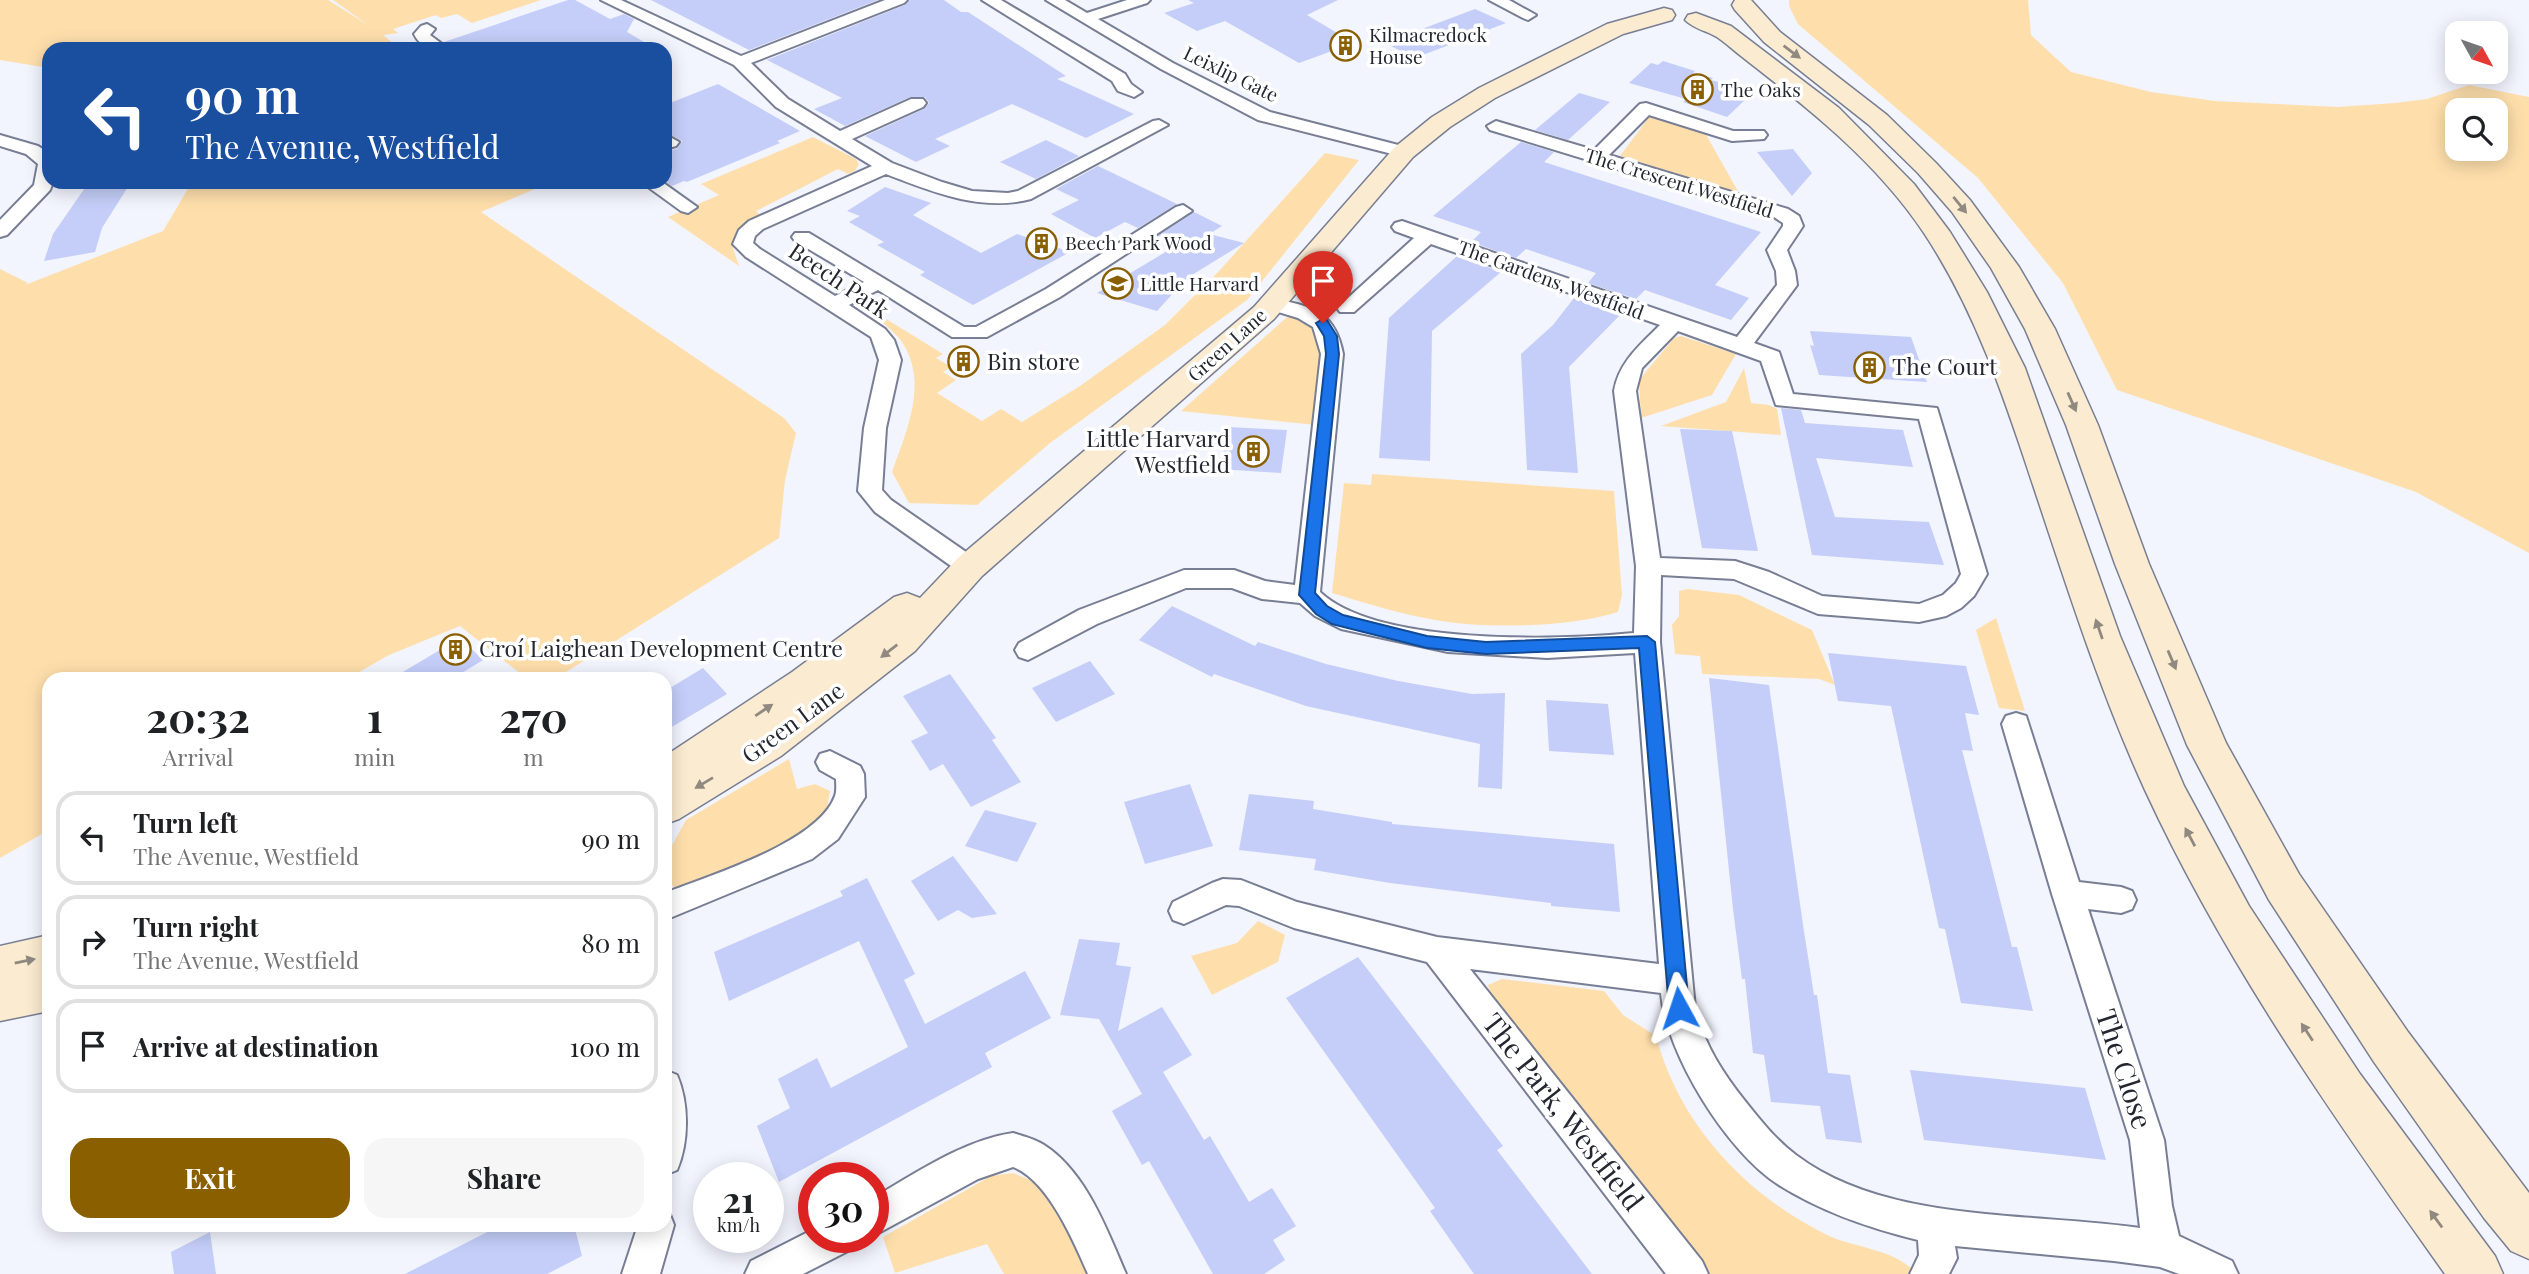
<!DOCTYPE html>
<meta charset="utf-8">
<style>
:root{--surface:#fff;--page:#f6f6f6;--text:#202124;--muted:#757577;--line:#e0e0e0;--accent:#895f00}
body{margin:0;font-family:"Playfair Display",serif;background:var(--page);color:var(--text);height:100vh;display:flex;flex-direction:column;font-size:26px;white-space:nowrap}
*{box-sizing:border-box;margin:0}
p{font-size:23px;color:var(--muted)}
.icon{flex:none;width:38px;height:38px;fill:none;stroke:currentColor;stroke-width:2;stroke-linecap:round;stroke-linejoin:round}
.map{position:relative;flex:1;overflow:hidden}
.sheet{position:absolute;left:42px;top:672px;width:630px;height:560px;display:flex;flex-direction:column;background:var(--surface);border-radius:21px;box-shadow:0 4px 18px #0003}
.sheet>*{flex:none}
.hud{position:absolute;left:42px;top:42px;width:630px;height:147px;border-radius:21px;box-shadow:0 4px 18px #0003;background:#1a4fa0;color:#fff;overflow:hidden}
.needle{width:46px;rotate:130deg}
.controls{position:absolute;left:2445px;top:21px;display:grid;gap:14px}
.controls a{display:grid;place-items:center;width:63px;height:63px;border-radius:14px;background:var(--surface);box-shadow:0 4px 18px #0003;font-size:35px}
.speed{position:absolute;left:693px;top:1162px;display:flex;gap:14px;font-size:35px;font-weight:700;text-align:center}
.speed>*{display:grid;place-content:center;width:91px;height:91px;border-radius:50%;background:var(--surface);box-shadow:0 4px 18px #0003;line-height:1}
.speed small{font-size:18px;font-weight:400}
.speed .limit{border:10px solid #d22;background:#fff;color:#111}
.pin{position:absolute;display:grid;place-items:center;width:60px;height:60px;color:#fff;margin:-72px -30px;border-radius:50% 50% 50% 0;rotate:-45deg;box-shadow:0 0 7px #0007}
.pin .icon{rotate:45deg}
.me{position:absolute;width:77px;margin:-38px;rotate:355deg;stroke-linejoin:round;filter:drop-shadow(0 0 5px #0008)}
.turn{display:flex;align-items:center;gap:24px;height:147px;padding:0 28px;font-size:32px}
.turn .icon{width:91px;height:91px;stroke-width:2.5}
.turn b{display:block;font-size:49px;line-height:60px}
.eta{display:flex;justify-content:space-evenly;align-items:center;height:119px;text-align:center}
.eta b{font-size:42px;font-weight:700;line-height:49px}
.action{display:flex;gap:14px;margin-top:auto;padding:14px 28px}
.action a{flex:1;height:80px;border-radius:21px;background:var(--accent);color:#fff;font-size:28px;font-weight:700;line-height:80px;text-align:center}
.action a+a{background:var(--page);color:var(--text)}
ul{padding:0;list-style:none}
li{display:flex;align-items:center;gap:21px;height:94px;margin:0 14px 10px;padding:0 14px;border:4px solid var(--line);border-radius:21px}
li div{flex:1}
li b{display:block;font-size:26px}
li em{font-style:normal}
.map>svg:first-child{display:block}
.green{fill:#fedfac;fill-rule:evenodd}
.building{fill:#c4cef8}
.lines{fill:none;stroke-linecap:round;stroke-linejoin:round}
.street-casing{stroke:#787e93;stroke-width:4}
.secondary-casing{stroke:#787e93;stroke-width:3}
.street{fill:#fff;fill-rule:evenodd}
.secondary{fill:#fbebd0;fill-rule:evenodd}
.oneway{fill:#908980}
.route{fill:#1a73e8;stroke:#114b97;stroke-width:2}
.labels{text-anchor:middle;stroke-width:7;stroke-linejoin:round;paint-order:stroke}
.far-poi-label{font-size:19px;fill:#252730;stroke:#fff;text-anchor:start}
.far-street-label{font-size:19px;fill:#252730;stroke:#fff}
.street-label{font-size:23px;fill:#252730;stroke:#fff}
.poi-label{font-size:23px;fill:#252730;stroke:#fff;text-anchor:start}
.near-street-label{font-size:28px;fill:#252730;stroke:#fff}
</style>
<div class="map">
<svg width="2529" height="1274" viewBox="0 0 2529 1274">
<rect width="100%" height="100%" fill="#f2f4fe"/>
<!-- green -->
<path class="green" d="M0,0H328L368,25L333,0H541L472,23L457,14L441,18L436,15L393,29L398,33L383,35L400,49H49V68L0,60Z
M1789,0H2028L2031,35L2071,72L2151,92L2215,101L2338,107L2395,103L2427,99L2469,85L2529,97V553L2416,492L2117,390L2063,283L1978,178L1798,24L1789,6ZM2457,110H2496V149H2457Z
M1650,116L1705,133L1739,193L1620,156Z
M813,137L856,159L859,164L855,171L848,174L838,169L756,211L761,216L736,232L733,248L739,266L668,217L719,195L701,184Z
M1325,153L1359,160L1247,300L1050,443L977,505L909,503L892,472C907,430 931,377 898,337C890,328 879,320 870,312V309L943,354L936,358L951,367L943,372L956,380L937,393L982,421L1001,409L1022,422L1080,386L1165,325L1220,270Z
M192,182H551L481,212L784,418L796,433L785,480L779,538L558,677L526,678L460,626L389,655L347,679H49V830L0,858V269L28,283L25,285L163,231Z
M1294,311L1323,322L1325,426L1181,411Z
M1681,336L1736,354L1712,395L1641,418L1639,380L1674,338Z
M1744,368L1751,403L1769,405L1777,409L1781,435L1661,426L1726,402Z
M1372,474L1614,491L1622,595L1618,612C1572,627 1490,629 1441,621C1404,615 1368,604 1332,593L1344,483L1371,485Z
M1688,589L1739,595L1812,630L1835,685L1819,679L1702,674L1700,656L1675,654L1672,625L1679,616V591Z
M1996,618L2025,711L1999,708L1976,630Z
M789,759L797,789L815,784L830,791L826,814L789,847L675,889L665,873V858L686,820Z
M1258,921L1285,935L1278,962L1212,995L1191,956L1237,943Z
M1502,979L1604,991L1623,1015L1656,1036C1679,1124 1745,1194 1825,1234C1853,1248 1892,1248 1914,1271L1910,1274H1705L1492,1001L1488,985Z
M1013,1173L1040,1184L1055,1207L1088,1274H1004L987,1244L895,1273L883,1237L991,1176Z"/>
<!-- building -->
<path class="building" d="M568,0H575L610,19L624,14L634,19L627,32L656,49H452L444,42Z
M651,0H878L749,50Z
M910,0H944L961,12H968L1066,76L1057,79L1134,114L1086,138L1012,104L935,139L950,146L916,162L865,136L924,109L929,103L925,97H910L845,126L814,109L842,98L767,60L905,5Z
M1188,0H1338L1307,15L1354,43L1299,63L1225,21L1197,31L1164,13L1194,3Z
M1475,9L1506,23L1415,58L1385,43Z
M1663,61L1695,71L1693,73L1713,78L1711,80L1737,87L1745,91L1740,96L1747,98L1727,117L1683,102L1686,99L1629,83L1651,63L1658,65Z
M718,84L800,131L777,141L780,143L687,182L684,181L672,186L665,181V151L677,149L682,141L671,135H665V105Z
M1579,93L1610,102L1568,140L1535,130Z
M1046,140L1079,156L1036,179L1000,162Z
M1521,142L1554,152L1544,162L1761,232L1715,285L1749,298L1731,320L1645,290L1636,299L1588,283L1596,273L1526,249L1516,258L1471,242L1481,232L1433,216Z
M1793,149L1812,173L1792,196L1757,152Z
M1098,166L1177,204L1138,228L1125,222L1095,238L1051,214L1079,200L1056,189Z
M89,182H131L102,228L95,252L44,261L53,234Z
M885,187L931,203L913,215L981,253L1017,234L1070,252L973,305L920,275L925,272L877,245L884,242L849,222L860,216L847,211Z
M1194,212L1222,226L1209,234L1244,243L1187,278L1157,311L1097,293L1174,247L1156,237Z
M1457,256L1501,272L1432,331L1430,461L1379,458L1389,318Z
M1574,298L1621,314L1569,367L1578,473L1527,470L1521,354L1553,325Z
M1810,331L1911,337L1927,382L1819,375L1810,345L1814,346Z
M1781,408L1801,410L1805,423L1903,430L1913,467L1816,458L1835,517L1929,522L1944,565L1812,555Z
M1228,427L1287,430L1281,473L1220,469Z
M1680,429L1732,431L1758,551L1702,548Z
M1172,606L1255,646L1258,642L1326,664L1398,681L1472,694L1505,693L1502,789L1478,787L1480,744L1306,706L1214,674L1212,677L1139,640Z
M460,638L483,660L452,679H391Z
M1828,653L1966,666L1979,715L1965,713L1973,751L1962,750L2012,947H2017L2033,1011L1961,1003L1945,929L1939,928L1891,706L1838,701Z
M1090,661L1115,694L1056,722L1032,688Z
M703,668L727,694L665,731V691Z
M950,674L996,738L992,740L1021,782L971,807L943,764L930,771L911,741L928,733L903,696Z
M1709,678L1769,685L1803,925L1814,995H1817L1828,1073L1850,1075L1862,1143L1826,1139L1820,1106L1771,1102L1764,1055L1753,1053L1745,979H1742L1733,909Z
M1546,700L1608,704L1614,755L1549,751Z
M1190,784L1213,846L1145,864L1124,802Z
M1249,794L1314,801L1313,809L1392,822V824L1614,844L1620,912L1551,906V903L1390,883L1314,870L1316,859L1239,850Z
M985,810L1037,823L1017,862L965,846Z
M953,856L997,914L972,918L958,910L938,921L911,881Z
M867,878L915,974L904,980L925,1024L1025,971L1051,1018L985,1053L992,1067L779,1182L757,1126L790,1108L778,1079L817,1058L831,1088L908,1047L859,941L729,1001L714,952L843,896L840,891Z
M1079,939L1120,943L1116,965L1131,967L1118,1031L1162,1007L1192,1055L1163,1072L1204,1140L1210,1136L1249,1202L1272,1188L1296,1226L1273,1240L1285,1260L1264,1274H1213L1149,1161L1142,1165L1112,1111L1142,1094L1099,1019L1060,1015Z
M1358,957L1503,1146L1497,1150L1592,1274H1474L1430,1211L1435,1208L1286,998Z
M1910,1070L2085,1088L2106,1160L1924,1140Z
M501,1225H574L582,1256L547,1274H405Z
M210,1232L216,1274H174L171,1252Z"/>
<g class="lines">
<defs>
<path id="street" d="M601,0H621L741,56L885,0H907L904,3L751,63L788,99L840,131L911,99H923L926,103L923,107L852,139L892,163L942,182L972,191L1008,193L1018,191L1153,121L1159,120L1168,125L1031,199C980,212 933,192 886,174L763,229L755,236L753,243L760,249L835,296L864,282L795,241L792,237L795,233H809L964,327H976L1046,289L1176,207L1183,205L1192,211L1060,297L987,337H952L878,290L849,305L885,329L894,340L901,360L886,428L882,490L891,500L979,561L983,567L979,573L970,576L961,573L875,512L858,491L864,428L879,360L871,337L746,257L733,244L739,230L749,221L872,166L776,107L734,65Z
M982,0H1001L1125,74L1131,84L1142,92L1134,97L1118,91L1112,81Z
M1046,0H1065L1087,13L1127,0H1150L1147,3L1098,19L1173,63L1270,112L1410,148L1413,152L1404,157L1258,120L1161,69Z
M1489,0H1509L1536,15L1528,20L1523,18Z
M427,24L435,29L430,35L449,49C434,49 421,49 414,34L421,26Z
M1646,103L1733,131H1764L1767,135L1764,139L1732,141L1649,115L1609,155L1788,209L1799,216L1803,226L1787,250L1795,271L1797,285L1754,343L1779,352L1793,394L1937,408L1987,574L1974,596L1961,608L1946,616L1919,622L1818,614L1734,579L1661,575L1660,642L1695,1008C1704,1044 1722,1072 1745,1101C1760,1120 1776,1140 1796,1155C1887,1224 2032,1212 2140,1228L2130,1140L2052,894L2002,724L2006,716L2016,713L2026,716L2079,882L2121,887L2132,891L2136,900L2132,909L2121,913L2088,909L2164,1140L2172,1206L2179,1236L2232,1261L2238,1274H2179L2160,1267L2114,1261L1955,1246L1957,1258L1949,1274H1910L1919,1255L1918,1240C1869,1228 1822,1212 1779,1185C1727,1152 1666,1054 1661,993L1470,969L1702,1261L1708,1274H1666L1427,962L1294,928L1239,906L1226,905L1184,924L1173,920L1169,911L1173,902L1212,883L1223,879L1241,880L1297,902L1437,937L1659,964L1635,653L1547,658L1448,652L1341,629L1315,616L1300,603L1262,599L1232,588H1186L1097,624L1028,660L1019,657L1015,650L1019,643L1079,610L1184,570H1234L1265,581L1295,585L1321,354L1313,327L1298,318L1265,308L1262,304L1265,300L1272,298C1311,307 1335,310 1343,354L1320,592C1377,646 1558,640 1634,633L1636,566L1614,391C1619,362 1640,345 1660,325L1431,244L1354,312H1340L1337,308L1414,238L1395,231L1392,227L1395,223L1402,221L1737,337L1777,285L1776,271L1767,250L1783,226V223L1774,217L1490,130L1487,126L1496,121L1594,150L1640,104ZM1678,331L1761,361L1776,405L1919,419L1961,574L1956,583L1943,595L1919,604L1822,596L1769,572L1735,561L1660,558L1636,391L1642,368Z
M0,135L38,146L49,153V182H53L50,190L7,235L0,237V220L34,185L38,164L26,154L0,146Z
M670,137L679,142L676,146L665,149V138Z
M641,182H662L697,207L688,213L681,211Z
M830,751L860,766L864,774L865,797L838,839L812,859L665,920V893C710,875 818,843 835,796C837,791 836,784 836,779L820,770L816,762L820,754Z
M665,1070L677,1075C689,1103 689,1142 677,1170L665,1175Z
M1013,1133C1023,1136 1035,1139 1044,1145C1086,1172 1107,1230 1126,1274H1088C1074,1242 1048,1180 1013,1167L978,1179L873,1236V1198C916,1173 964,1140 1013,1133Z
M665,1211L669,1212L674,1225L660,1274H622L638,1225H665Z
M814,1229V1237H855L850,1250L803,1274H745L751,1261Z"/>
<path id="secondary" d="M1735,0H1751L1780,32L1887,115L1936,163L1970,200L2019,267L2055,329L2098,425L2149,564L2226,743L2299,874L2408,1032L2529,1193V1259L2511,1251L2484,1218L2374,1062L2269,900L2187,745L2115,564L2066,425L2025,329L1991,268L1952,212L1918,173L1869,125L1764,42L1735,10L1732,5Z
M1664,8L1672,10L1675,15L1672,20L1623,34L1495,98L1450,127L1413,157L1274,319L982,576L915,651L781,756L679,819L665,824V756L792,672L894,597L907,593L920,598L958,558L1254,307L1395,147L1432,117L1479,88L1607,24Z
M1696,13L1731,26L1839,108L1914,184L1950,232L1987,292L2025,368L2120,636L2184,786L2249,906L2360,1074L2495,1256L2503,1274H2445C2335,1119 2225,963 2145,790C2101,694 2069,593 2036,494C2006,403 1977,313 1924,233C1876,161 1808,108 1741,56C1733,50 1726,43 1717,37C1707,31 1694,29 1685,20L1688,15Z
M49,935V1011L0,1021V946Z"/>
</defs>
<!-- street casing -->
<use href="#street" class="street-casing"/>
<!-- secondary casing -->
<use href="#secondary" class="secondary-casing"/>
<!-- street -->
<use href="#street" class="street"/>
<!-- secondary -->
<use href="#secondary" class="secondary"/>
</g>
<!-- one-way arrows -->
<defs><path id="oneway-solid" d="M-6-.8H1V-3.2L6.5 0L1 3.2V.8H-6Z" transform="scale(1.75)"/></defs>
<g class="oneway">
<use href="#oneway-solid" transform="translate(1792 52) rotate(37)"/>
<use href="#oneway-solid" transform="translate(1960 205) rotate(51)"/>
<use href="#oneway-solid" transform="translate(2072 402) rotate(66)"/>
<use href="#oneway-solid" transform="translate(2099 629) rotate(-109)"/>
<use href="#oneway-solid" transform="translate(889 651) rotate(142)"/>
<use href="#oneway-solid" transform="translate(2172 660) rotate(67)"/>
<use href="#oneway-solid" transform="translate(764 710) rotate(-34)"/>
<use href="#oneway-solid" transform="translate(704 783) rotate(149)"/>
<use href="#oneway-solid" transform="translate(2190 837) rotate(-118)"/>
<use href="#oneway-solid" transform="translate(25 961) rotate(-12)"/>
<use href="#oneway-solid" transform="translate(2307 1032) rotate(-123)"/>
<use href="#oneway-solid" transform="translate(2436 1219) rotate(-126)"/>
</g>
<!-- route -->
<path class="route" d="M1323,319L1327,320L1337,336L1339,354L1315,593L1327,606L1343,615L1427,636L1486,642L1647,636L1655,642L1689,1008L1686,1015L1679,1017L1672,1015L1669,1008L1639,648L1486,654L1427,648L1332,624L1316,614L1299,595L1326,354L1324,336L1316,323Z"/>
<!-- icons -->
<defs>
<symbol id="building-ring" viewBox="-11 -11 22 22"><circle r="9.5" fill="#fff" stroke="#895f00" stroke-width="1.5"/><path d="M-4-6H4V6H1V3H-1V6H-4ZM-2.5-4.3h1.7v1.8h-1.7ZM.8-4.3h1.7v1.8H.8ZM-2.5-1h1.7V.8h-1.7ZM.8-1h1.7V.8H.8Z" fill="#895f00"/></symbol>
<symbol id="school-ring" viewBox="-11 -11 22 22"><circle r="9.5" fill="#fff" stroke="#895f00" stroke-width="1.5"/><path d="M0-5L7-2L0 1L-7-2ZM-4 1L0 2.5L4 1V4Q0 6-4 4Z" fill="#895f00"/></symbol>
</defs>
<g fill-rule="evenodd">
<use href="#building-ring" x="1328" y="28" width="35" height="35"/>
<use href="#building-ring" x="1680" y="72" width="35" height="35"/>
<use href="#building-ring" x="1024" y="226" width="35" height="35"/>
<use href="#school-ring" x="1100" y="266" width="35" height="35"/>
<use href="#building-ring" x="946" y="344" width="35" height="35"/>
<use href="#building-ring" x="1852" y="350" width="35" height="35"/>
<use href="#building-ring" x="1236" y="434" width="35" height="35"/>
<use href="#building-ring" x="438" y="632" width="35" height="35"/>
</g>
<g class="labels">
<!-- far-poi labels -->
<g class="far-poi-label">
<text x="1369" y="42">Kilmacredock<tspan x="1369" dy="22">House</tspan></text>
<text x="1721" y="97">The Oaks</text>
<text x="1065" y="250">Beech Park Wood</text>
<text x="1140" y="291">Little Harvard</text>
</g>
<!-- far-street labels -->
<g class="far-street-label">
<text transform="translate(1231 74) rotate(26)" y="7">Leixlip Gate</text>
<text transform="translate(1679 183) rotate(17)" y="7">The Crescent Westfield</text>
<text transform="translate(1551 280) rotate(20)" y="7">The Gardens, Westfield</text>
<text transform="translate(1227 345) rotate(-42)" y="7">Green Lane</text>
</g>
<!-- street labels -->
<g class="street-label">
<text transform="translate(839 281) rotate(34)" y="8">Beech Park</text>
<text transform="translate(793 723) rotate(-36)" y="8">Green Lane</text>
</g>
<!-- poi labels -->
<g class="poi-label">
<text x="987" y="370">Bin store</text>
<text x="1892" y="375">The Court</text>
<text x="1230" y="447" text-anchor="end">Little Harvard<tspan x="1230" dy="26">Westfield</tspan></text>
<text x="479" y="657">Croí Laighean Development Centre</text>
</g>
<!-- near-street labels -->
<g class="near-street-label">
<text transform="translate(2124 1069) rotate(72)" y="10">The Close</text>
<text transform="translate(1563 1112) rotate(52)" y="10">The Park, Westfield</text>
</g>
</g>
</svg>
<div class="controls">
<a><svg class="needle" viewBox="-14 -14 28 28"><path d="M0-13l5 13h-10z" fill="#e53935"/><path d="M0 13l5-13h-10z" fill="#757577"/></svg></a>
<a><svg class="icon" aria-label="search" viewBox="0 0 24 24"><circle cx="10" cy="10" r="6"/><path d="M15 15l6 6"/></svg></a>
</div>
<div class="speed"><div>21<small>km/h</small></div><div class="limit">30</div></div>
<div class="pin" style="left:1323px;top:323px;background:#d93025"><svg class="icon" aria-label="arrive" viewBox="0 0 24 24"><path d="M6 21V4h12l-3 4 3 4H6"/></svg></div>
<svg class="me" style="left:1679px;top:1008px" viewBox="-20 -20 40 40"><path d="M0-17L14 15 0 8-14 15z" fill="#1a73e8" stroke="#fff" stroke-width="4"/></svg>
<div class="hud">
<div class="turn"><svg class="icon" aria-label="left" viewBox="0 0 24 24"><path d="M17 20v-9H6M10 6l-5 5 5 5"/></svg><div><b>90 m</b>The Avenue, Westfield</div></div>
</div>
<section class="sheet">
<div class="eta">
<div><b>20:32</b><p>Arrival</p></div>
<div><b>1</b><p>min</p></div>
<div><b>270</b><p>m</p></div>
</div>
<ul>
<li><svg class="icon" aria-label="left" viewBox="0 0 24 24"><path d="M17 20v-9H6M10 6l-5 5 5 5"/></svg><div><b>Turn left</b><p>The Avenue, Westfield</p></div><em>90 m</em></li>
<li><svg class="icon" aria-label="right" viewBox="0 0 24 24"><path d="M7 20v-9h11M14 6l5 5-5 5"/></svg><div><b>Turn right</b><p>The Avenue, Westfield</p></div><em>80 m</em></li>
<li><svg class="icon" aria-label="arrive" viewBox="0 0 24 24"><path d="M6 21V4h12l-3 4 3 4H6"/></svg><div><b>Arrive at destination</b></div><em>100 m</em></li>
</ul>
<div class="action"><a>Exit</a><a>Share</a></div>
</section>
</div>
